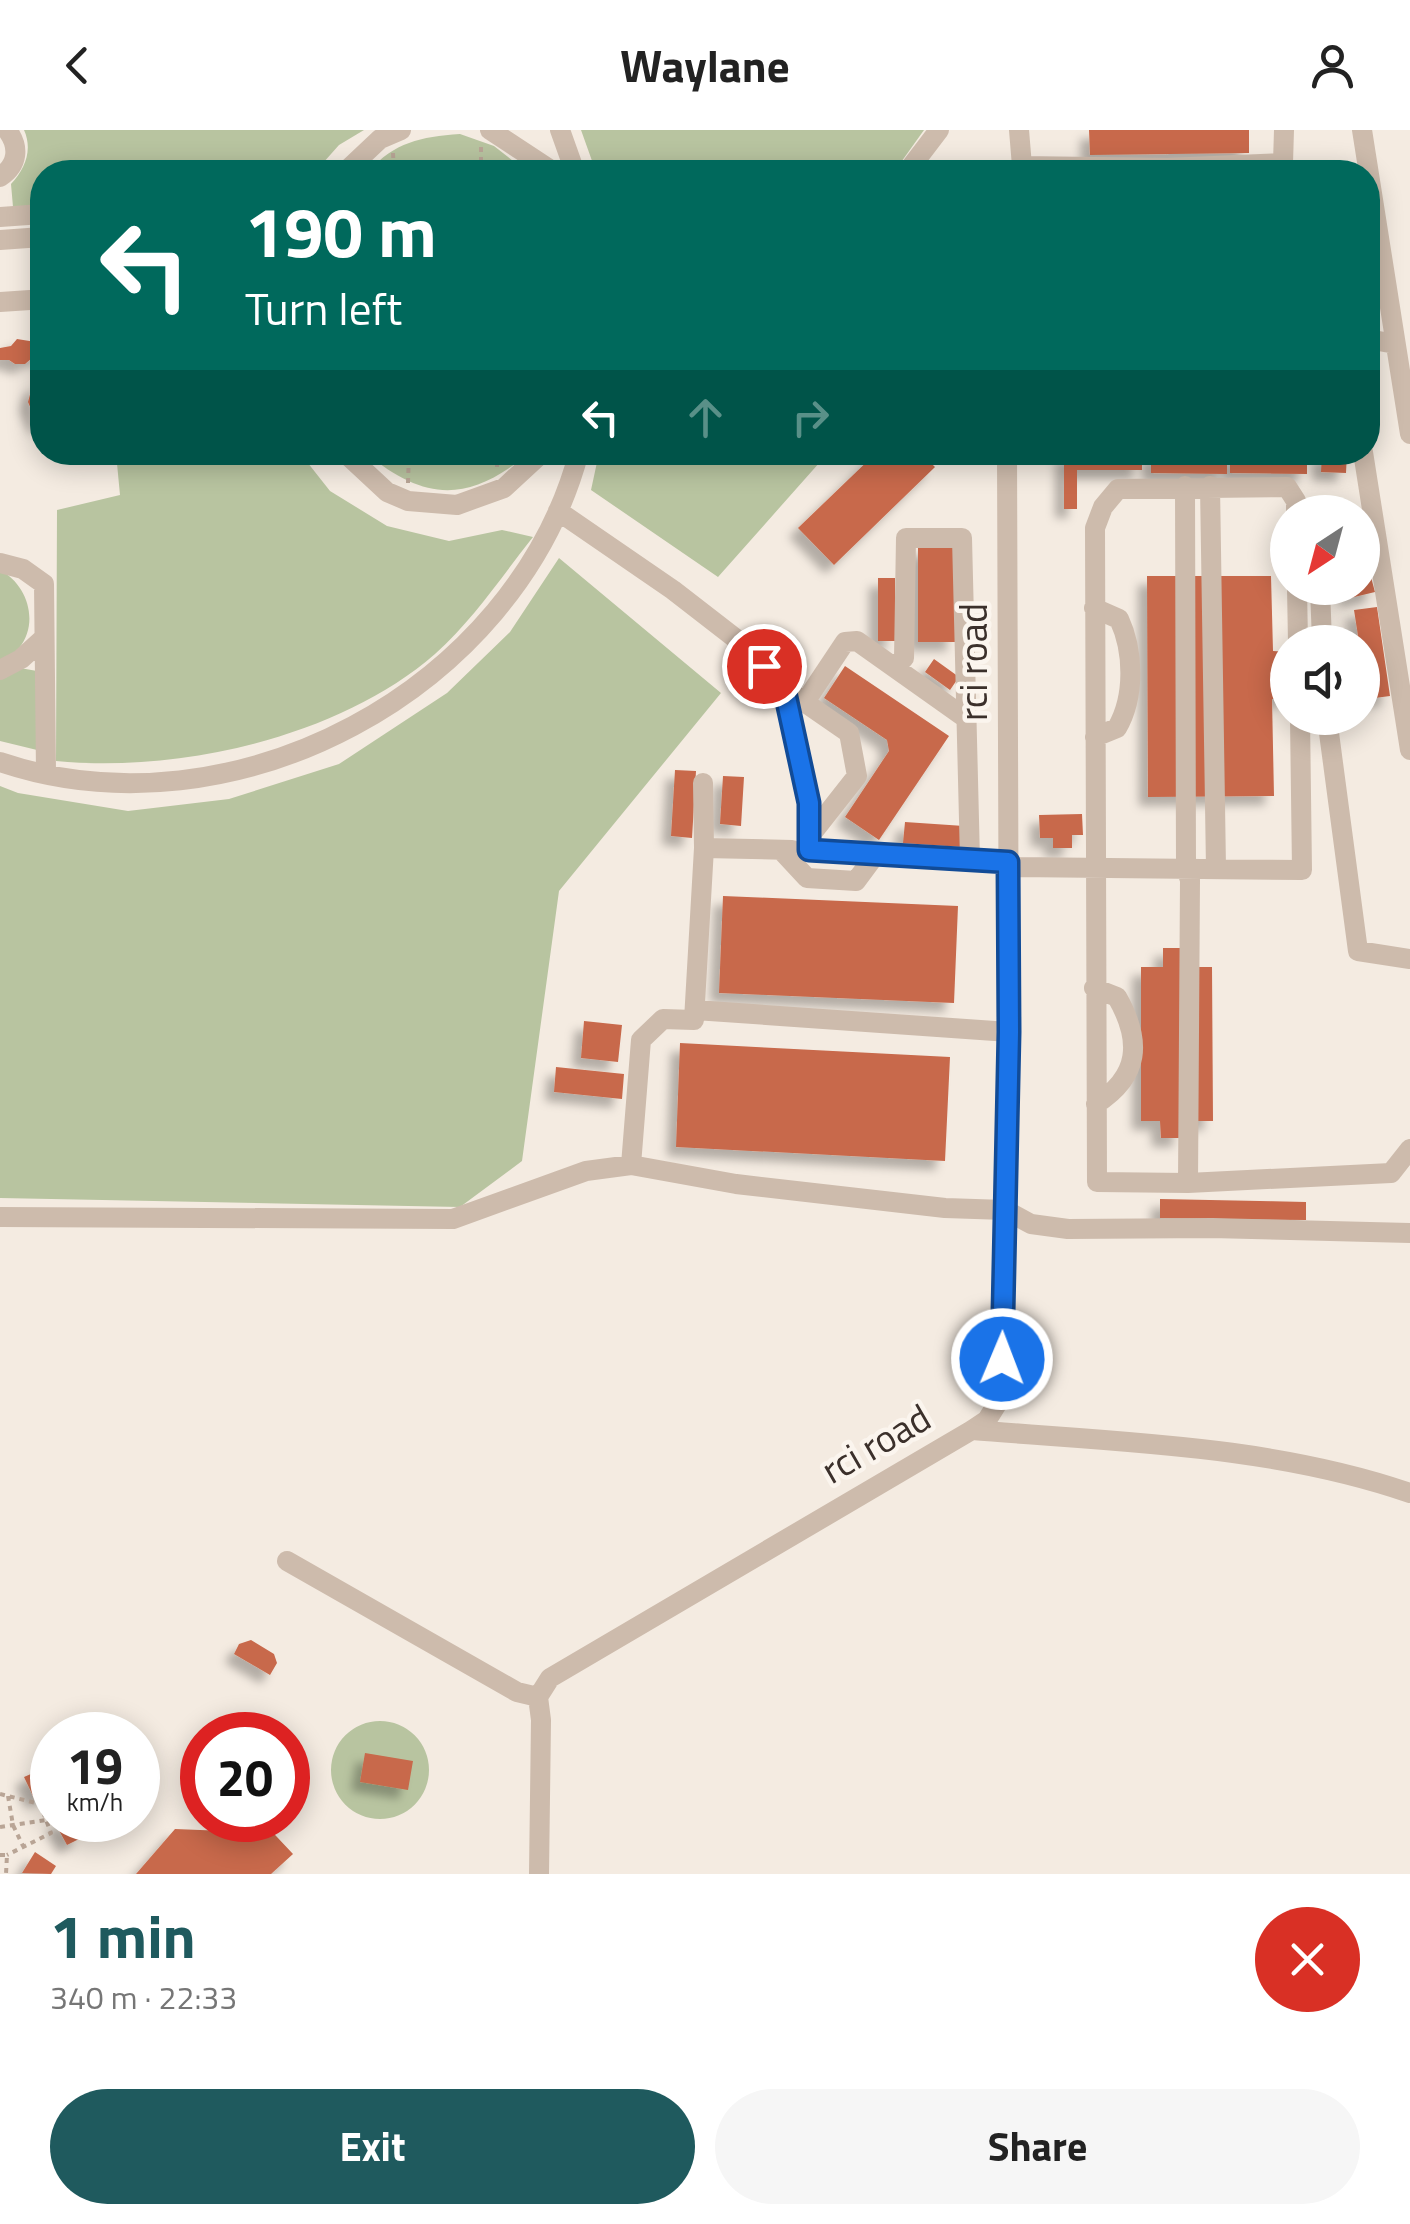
<!DOCTYPE html>
<meta charset="utf-8">
<style>
:root{--surface:#fff;--page:#f6f6f6;--text:#222;--muted:#767676;--accent:#1f5a5e}
body{margin:0;font-family:"Titillium Web",sans-serif;background:var(--page);color:var(--text);height:100vh;display:flex;flex-direction:column;font-size:38px;white-space:nowrap}
*{box-sizing:border-box;margin:0}
p{font-size:32px;color:var(--muted)}
.icon{flex:none;width:55px;height:55px;fill:none;stroke:currentColor;stroke-width:2;stroke-linecap:round;stroke-linejoin:round}
.map{position:relative;height:1744px;overflow:hidden}
.details{display:flex;flex-direction:column;background:var(--surface);flex:1}
.details>*{flex:none}
.hud{position:absolute;left:30px;top:30px;width:1350px;height:305px;border-radius:40px;box-shadow:0 5px 25px #0003;background:#00695c;color:#fff;overflow:hidden}
.needle{width:65px;rotate:216deg}
.fabs{position:absolute;left:1270px;top:365px;display:grid;gap:20px}
.fabs a{display:grid;place-items:center;width:110px;height:110px;border-radius:50%;background:var(--surface);box-shadow:0 5px 25px #0003;font-size:50px}
.speed{position:absolute;left:30px;top:1582px;display:flex;gap:20px;font-size:50px;font-weight:700;text-align:center}
.speed>*{display:grid;place-content:center;width:130px;height:130px;border-radius:50%;background:var(--surface);box-shadow:0 5px 25px #0003;line-height:1}
.speed small{font-size:25px;font-weight:400}
.speed .limit{border:15px solid #d22;background:#fff;color:#111}
.pin{position:absolute;display:grid;place-items:center;width:85px;height:85px;color:#fff;margin:-42px;border:5px solid #fff;border-radius:50%;box-shadow:0 2px 10px #0007}
.me{position:absolute;width:110px;margin:-55px;rotate:1deg;stroke-linejoin:round;filter:drop-shadow(0 0 8px #0008)}
.turn{display:flex;align-items:center;gap:35px;height:210px;padding:0 50px;font-size:45px}
.turn .icon{width:130px;height:130px;stroke-width:2.5}
.turn b{display:block;font-size:70px;line-height:85px}
.lanes{display:flex;align-items:center;height:95px;padding:0 50px;background:#0003;justify-content:center;gap:50px;direction:ltr}
.lanes .off{opacity:.35}
.round{display:grid;place-items:center;flex:none;width:105px;height:105px;border-radius:52px;background:var(--page)}
.headline{display:flex;align-items:center;justify-content:space-between;height:170px;padding:0 50px}
h1{font-size:60px;font-weight:700;line-height:75px;color:var(--accent)}
.cta{display:flex;gap:20px;margin-top:auto;padding:20px 50px}
.cta a{flex:1;height:115px;border-radius:60px;background:var(--accent);color:#fff;font-size:40px;font-weight:700;line-height:115px;text-align:center}
.cta a+a{background:var(--page);color:var(--text)}
header{display:flex;justify-content:space-between;align-items:center;height:130px;padding:0 50px;background:var(--surface);font-size:45px;font-weight:700}
.map>svg:first-child{display:block}
.green{fill:#b8c4a0}
.building{fill:#c8694b;filter:url(#shadow)}
.lines{fill:none;stroke-linecap:round;stroke-linejoin:round}
.path{stroke:#b9a596;stroke-width:4;stroke-dasharray:5 5;stroke-linecap:butt}
.minor{stroke:#cdbbac;stroke-width:20}
.route-casing{stroke:#114b97;stroke-width:25}
.route{stroke:#1a73e8;stroke-width:18}
.labels{text-anchor:middle;stroke-width:9;stroke-linejoin:round;paint-order:stroke}
.street-label{font-size:38px;fill:#3b302b;stroke:#fbf5ee}
</style>
<header><svg class="icon" aria-label="back" viewBox="0 0 24 24"><path d="M15 5l-7 7 7 7"/></svg>Waylane<svg class="icon" aria-label="person" viewBox="0 0 24 24"><circle cx="12" cy="8" r="4"/><path d="M4 21q1-7 8-7t8 7"/></svg></header>
<div class="map">
<svg width="1410" height="1744" viewBox="0 0 1410 1744">
<defs>
<filter id="shadow"><feDropShadow dx="-9" dy="9" stdDeviation="5" flood-color="#0004"/></filter>
</defs>
<rect width="100%" height="100%" fill="#f4ebe1"/>
<!-- green -->
<path class="green" d="M24,0H364L339,15L315,42H42V75L13,77L11,54C25,39 33,20 24,0Z
M581,0H924L894,42H596Z
M460,4L494,16L527,42H368C395,12 420,7 460,4Z
M116,323H300L330,361L387,396L449,411L502,400L533,407C502,446 473,490 435,524C340,607 179,643 56,631L57,380L120,365Z
M366,323H529C469,373 425,372 366,323Z
M599,323V322L828,323L718,447L591,360Z
M559,428L721,563L559,761L522,1031L460,1077L0,1068V656L18,663L128,681L229,669L339,634L447,563L510,502Z
M0,440C27,454 40,492 19,518C14,524 6,529 0,533Z
M20,538L37,541V620L0,611V545Z
M331 1640a49 49 0 1 1 98 0a49 49 0 1 1-98 0Z"/>
<!-- building -->
<path class="building" d="M1089,0H1249V23L1090,25Z
M17,209L42,213V228H32L25,234H15L9,230H0V218L11,216Z
M42,250V296L37,293L28,272L32,257Z
M877,322H920L935,337L834,435L798,398Z
M1064,322H1142V340H1077V379H1064Z
M1151,322H1227V344L1151,343Z
M1307,322V344L1230,343V323Z
M1322,322H1347L1346,343L1321,342Z
M1362,414L1375,462L1350,468L1347,458H1362Z
M918,417H955L956,512H918Z
M1147,446H1271L1273,521L1288,522V569H1272L1274,666L1148,667Z
M878,448H895V511H878Z
M1377,477L1390,566L1367,569L1362,512H1359L1354,480Z
M934,529L959,547L950,560L925,542Z
M845,536L949,606L879,710L845,687L889,621L887,610L824,568Z
M675,640L696,641L692,708L671,706Z
M723,646L744,647L741,696L720,694Z
M1082,684L1083,705H1072V718H1053V708H1040L1039,685Z
M905,692L964,696L962,717L903,713Z
M723,766L958,776L954,873L719,863Z
M1163,818H1180V837H1212L1213,991H1182V1008H1161L1160,991H1141V837H1163Z
M584,891L622,895L618,932L581,928Z
M680,913L950,927L945,1031L676,1017Z
M556,937L624,944L622,969L554,962Z
M1160,1069L1306,1072V1090L1160,1088Z
M251,1510L274,1524L277,1533L270,1545L234,1524L239,1514Z
M365,1623L413,1631L408,1660L360,1652Z
M47,1637L52,1649V1662L35,1670L24,1647Z
M61,1690H74L83,1707L67,1715L55,1693Z
M237,1690H261L293,1724L271,1744H136L175,1699L225,1701Z
M35,1722L56,1736L51,1744L22,1743Z"/>
<g class="lines">
<!-- path -->
<path class="path" d="M481,17V42
M393,23L394,42
M497,322V341
M408,353L409,322
M0,1664L40,1674L51,1703L7,1725
M8,1666L13,1695L23,1716
M0,1697L46,1690
M0,1725H7L6,1744"/>
<!-- minor -->
<path class="minor" d="M490,0L554,42
M560,0L575,42
M1019,0L1022,36L1167,38L1283,33L1284,0
M1362,0L1410,304
M345,42L380,9L401,0
M907,42L939,0
M0,47C18,35 20,17 7,0
M0,87L42,84
M0,110L42,107
M0,172L30,170
M1368,209L1395,214
M344,322L387,362L408,371L457,375L504,358L543,322
M1363,322L1410,620
M1185,356L1186,738L1190,750L1188,1053
M1210,356L1216,738
M558,381L673,460L744,515L784,558L809,673V720L970,730L962,408H906L904,528L895,537
M1296,382V371L1287,357L1118,359L1103,377L1095,398L1097,1052L1188,1053L1391,1043L1410,1019
M0,433L23,439L44,454L46,642
M1297,458L1298,512
M1320,458L1322,512
M1094,478L1119,489C1134,521 1135,567 1117,598L1095,607
M0,540L21,529L44,508
M794,565L849,603L857,646L809,707
M805,572L845,512L857,511L967,589
M1327,588L1358,821L1410,829
M0,632C233,711 516,560 579,322
M704,718L792,720
M781,720L807,748L856,751L876,724
M1009,737L1302,740L1300,588
M1094,858L1117,867C1142,911 1140,946 1096,974
M695,880L1009,902
M631,1035L641,910L663,889L694,890L704,718L703,653
M0,1087L453,1089L586,1041L631,1035L736,1054L945,1078L1005,1080L1031,1094L1068,1099L1212,1098L1410,1103
M972,1300C1117,1312 1271,1315 1410,1363
M287,1431L517,1562L538,1567
M539,1744L541,1590L538,1567L550,1548L972,1300L987,1290L1002,1266L1009,902L1007,322"/>
</g>
<g class="lines">
<defs>
<path id="route" d="M764,536L784,558L809,673V720L1008,732L1009,902L1002,1229"/>
</defs>
<!-- route casing -->
<use href="#route" class="route-casing"/>
<!-- route -->
<use href="#route" class="route"/>
</g>
<g class="labels">
<!-- street labels -->
<g class="street-label">
<text transform="translate(974 532) rotate(-90)" y="13">rci road</text>
<text transform="translate(876 1314) rotate(-30)" y="13">rci road</text>
</g>
</g>
</svg>
<div class="fabs">
<a><svg class="needle" viewBox="-14 -14 28 28"><path d="M0-13l5 13h-10z" fill="#e53935"/><path d="M0 13l5-13h-10z" fill="#767676"/></svg></a>
<a><svg class="icon" aria-label="sound" viewBox="0 0 24 24"><path d="M4 9h4l5-4v14l-5-4H4zM17 9q2 3 0 6"/></svg></a>
</div>
<div class="speed"><div>19<small>km/h</small></div><div class="limit">20</div></div>
<div class="pin" style="left:764px;top:536px;background:#d93025"><svg class="icon" aria-label="arrive" viewBox="0 0 24 24"><path d="M6 21V4h12l-3 4 3 4H6"/></svg></div>
<svg class="me" style="left:1002px;top:1229px" viewBox="-20 -20 40 40"><circle r="17" fill="#1a73e8" stroke="#fff" stroke-width="3"/><path d="M0-11L8 9 0 5-8 9z" fill="#fff"/></svg>
<div class="hud">
<div class="turn"><svg class="icon" aria-label="left" viewBox="0 0 24 24"><path d="M17 20v-9H6M10 6l-5 5 5 5"/></svg><div><b>190 m</b>Turn left</div></div>
<div class="lanes"><svg class="icon" aria-label="left" viewBox="0 0 24 24"><path d="M17 20v-9H6M10 6l-5 5 5 5"/></svg><svg class="icon off" aria-label="ahead" viewBox="0 0 24 24"><path d="M12 20V5M6 11l6-6 6 6"/></svg><svg class="icon off" aria-label="right" viewBox="0 0 24 24"><path d="M7 20v-9h11M14 6l5 5-5 5"/></svg></div>
</div>
</div>
<section class="details">
<div class="headline"><div><h1>1 min</h1><p>340 m · 22:33</p></div><a class="round" style="background:#d93025;color:#fff"><svg class="icon" aria-label="close" viewBox="0 0 24 24"><path d="M6 6l12 12M18 6L6 18"/></svg></a></div>
<div class="cta"><a>Exit</a><a>Share</a></div>
</section>
